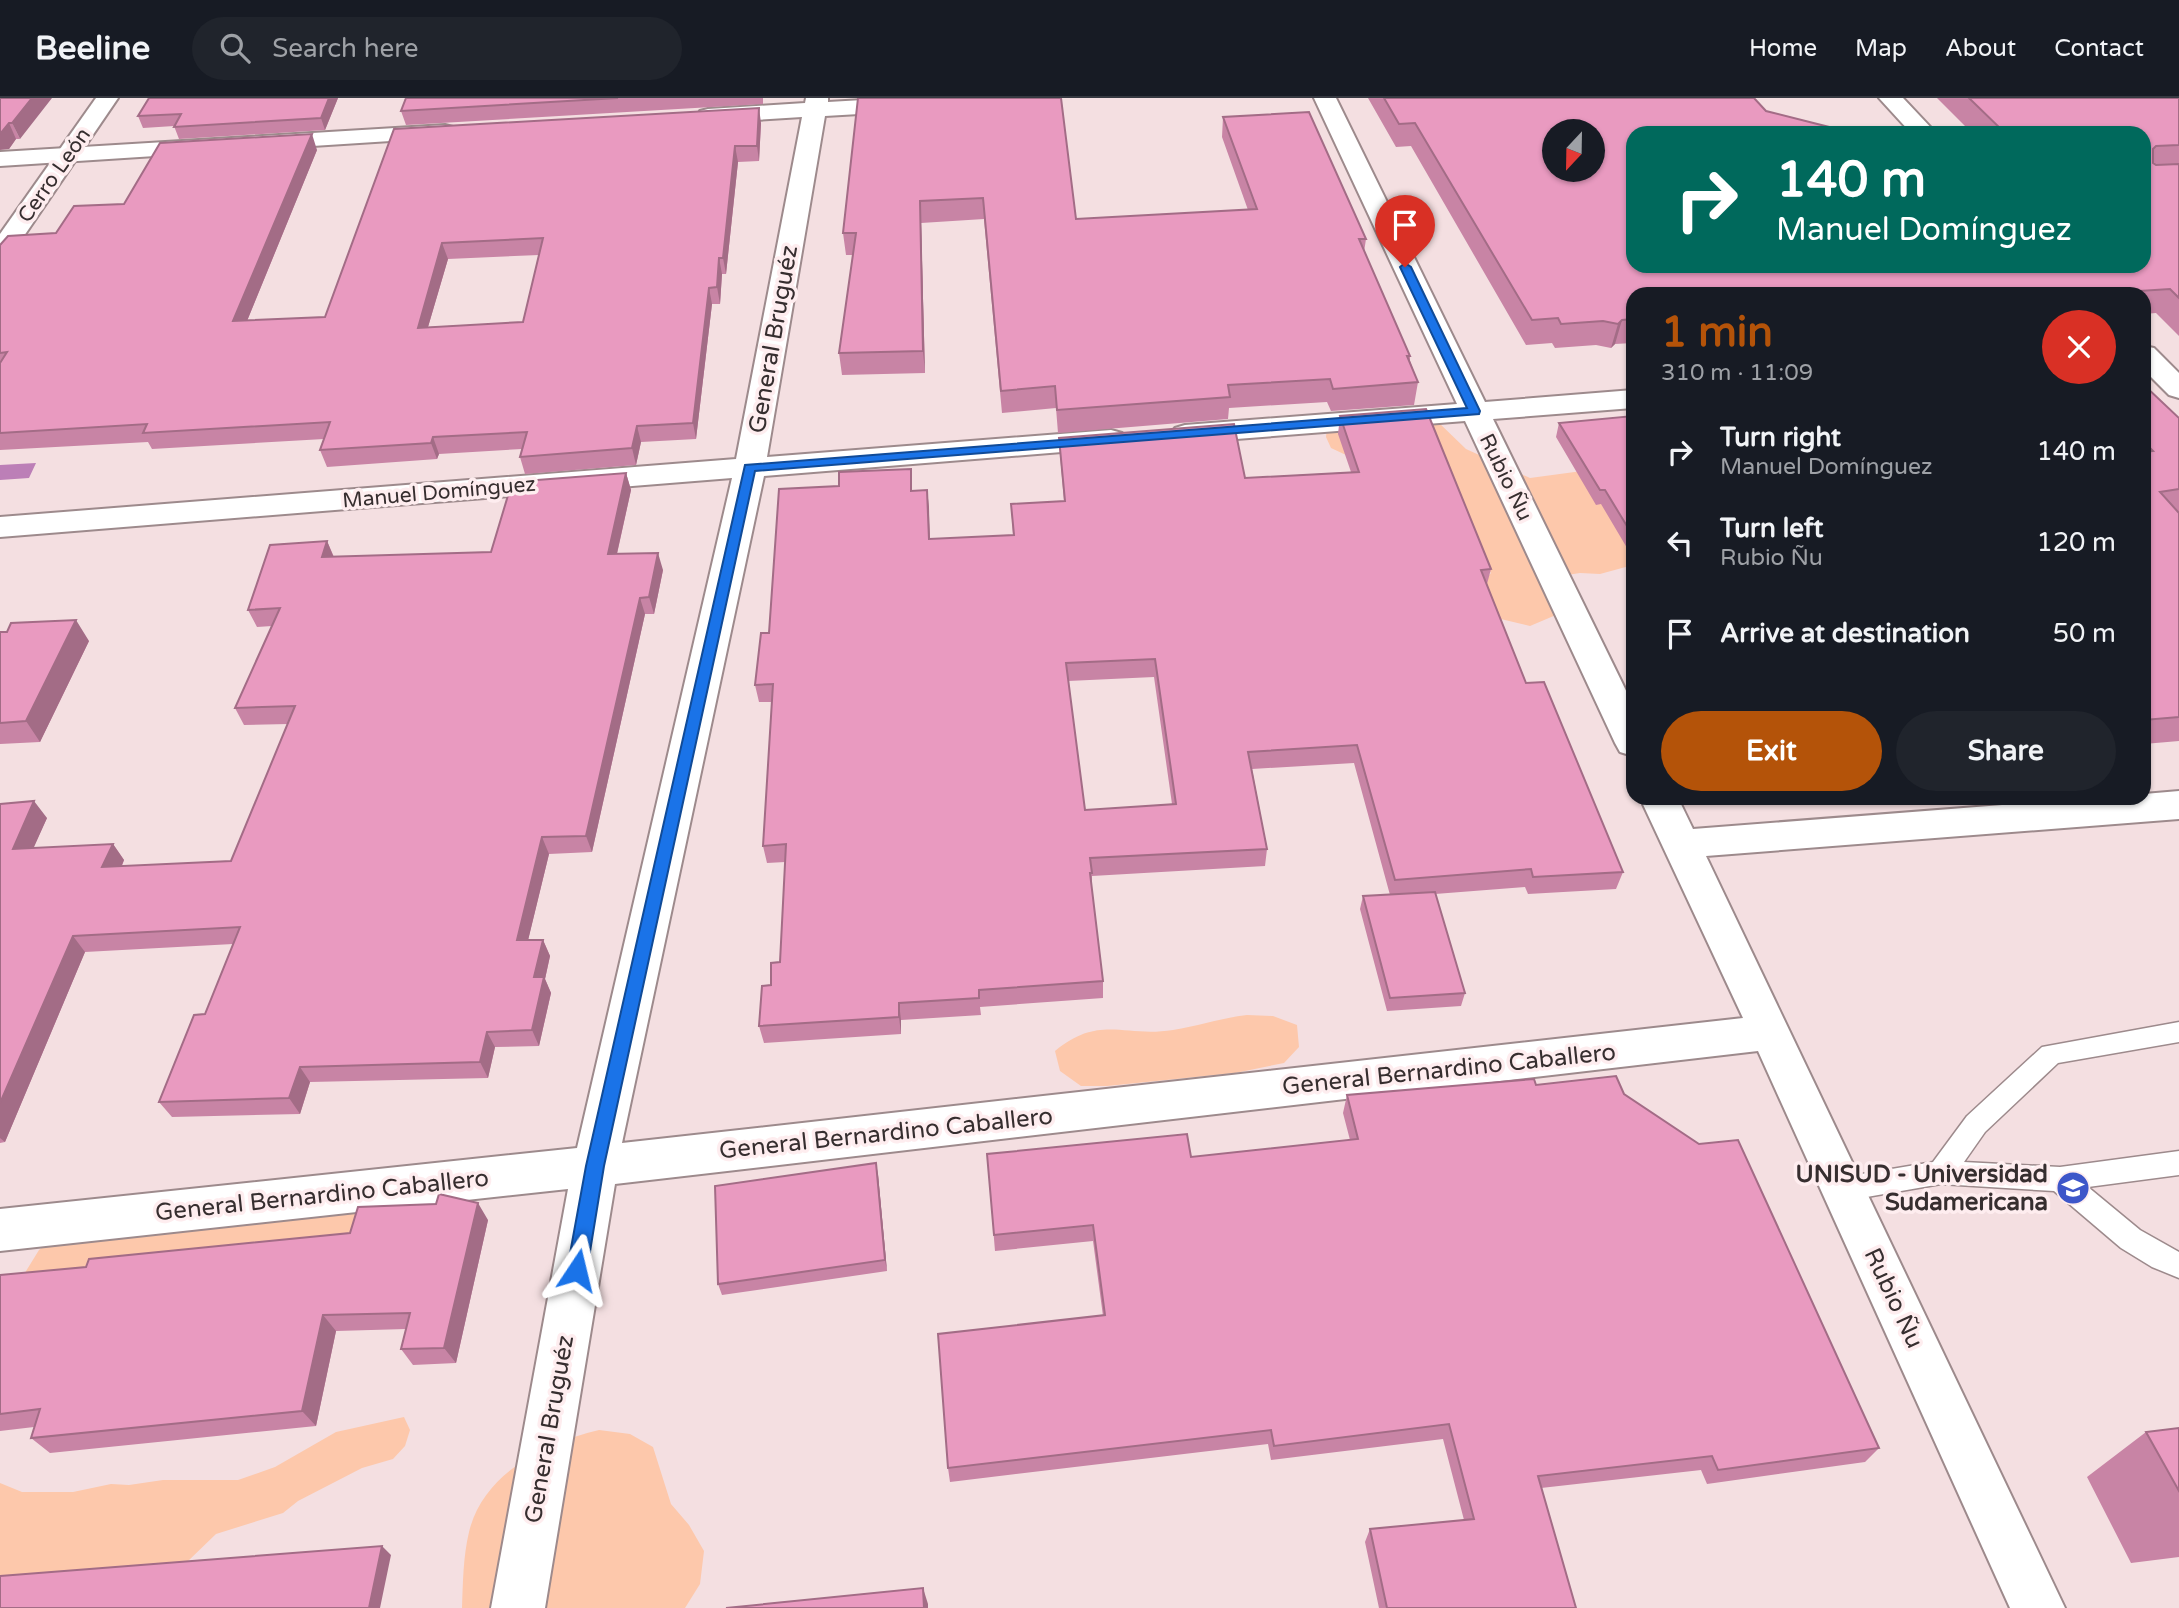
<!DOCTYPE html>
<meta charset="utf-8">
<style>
:root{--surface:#171b24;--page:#20242c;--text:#f1f3f6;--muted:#9ea1a6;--line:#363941;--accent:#b45309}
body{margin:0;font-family:"Varela Round",sans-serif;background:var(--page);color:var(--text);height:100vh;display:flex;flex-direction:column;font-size:26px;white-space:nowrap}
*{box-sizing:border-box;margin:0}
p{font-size:23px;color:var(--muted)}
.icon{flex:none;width:38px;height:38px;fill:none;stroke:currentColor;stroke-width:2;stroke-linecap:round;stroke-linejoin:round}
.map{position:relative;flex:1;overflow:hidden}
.details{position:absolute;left:1626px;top:189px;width:525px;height:518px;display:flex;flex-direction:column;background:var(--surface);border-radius:21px;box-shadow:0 2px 5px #0004}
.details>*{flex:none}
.hud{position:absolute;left:1626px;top:28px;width:525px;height:147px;border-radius:21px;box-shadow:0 2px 5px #0004;background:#00695c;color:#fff;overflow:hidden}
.needle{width:46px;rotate:202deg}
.fabs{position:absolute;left:1542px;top:21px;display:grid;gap:14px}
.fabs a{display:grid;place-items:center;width:63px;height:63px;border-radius:50%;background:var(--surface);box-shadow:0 2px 5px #0004;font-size:35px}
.pin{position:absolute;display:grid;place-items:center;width:60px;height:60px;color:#fff;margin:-72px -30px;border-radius:50% 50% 50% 0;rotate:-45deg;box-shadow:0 0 7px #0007}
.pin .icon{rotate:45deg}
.me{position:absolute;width:77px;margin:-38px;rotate:10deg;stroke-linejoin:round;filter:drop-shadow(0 0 5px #0008)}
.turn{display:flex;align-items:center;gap:24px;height:147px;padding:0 35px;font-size:32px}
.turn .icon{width:91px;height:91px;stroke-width:2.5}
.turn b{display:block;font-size:49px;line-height:60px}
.round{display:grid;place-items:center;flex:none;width:74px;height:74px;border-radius:37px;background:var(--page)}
.summary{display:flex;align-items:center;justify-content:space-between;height:119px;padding:0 35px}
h1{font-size:42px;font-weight:700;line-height:52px;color:var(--accent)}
.cta{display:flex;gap:14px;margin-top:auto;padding:14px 35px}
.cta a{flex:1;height:80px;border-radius:42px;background:var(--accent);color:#fff;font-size:28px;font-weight:700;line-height:80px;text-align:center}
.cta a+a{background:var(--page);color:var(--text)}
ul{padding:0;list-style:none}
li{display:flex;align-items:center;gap:21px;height:91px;padding:0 35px}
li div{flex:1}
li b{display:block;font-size:26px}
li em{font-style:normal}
header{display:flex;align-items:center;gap:42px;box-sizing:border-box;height:98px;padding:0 35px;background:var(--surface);border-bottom:2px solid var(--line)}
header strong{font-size:33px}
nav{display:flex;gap:38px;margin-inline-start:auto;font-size:24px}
.search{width:490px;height:63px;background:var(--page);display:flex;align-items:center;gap:18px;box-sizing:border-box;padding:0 24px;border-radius:38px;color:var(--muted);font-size:26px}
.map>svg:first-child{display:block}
.green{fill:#fdc8ab}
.water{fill:#bc7fb7}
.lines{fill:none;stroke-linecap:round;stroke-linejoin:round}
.lane-casing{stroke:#9d8a8c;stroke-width:3}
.street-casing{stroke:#9d8a8c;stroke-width:4}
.secondary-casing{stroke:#9d8a8c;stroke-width:4}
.lane{fill:#fff;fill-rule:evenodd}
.street{fill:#fff;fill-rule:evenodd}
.secondary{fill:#fff;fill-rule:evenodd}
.wall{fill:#c884a5;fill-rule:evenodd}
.shaded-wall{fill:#a36c86}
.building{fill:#e99ac0;stroke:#a36c86;stroke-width:2;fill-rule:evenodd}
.route{fill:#1a73e8;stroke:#114b97;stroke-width:2}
.labels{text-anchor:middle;stroke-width:7;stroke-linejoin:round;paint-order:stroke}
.far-street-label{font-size:21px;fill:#362e2f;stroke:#feedef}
.street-label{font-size:24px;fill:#362e2f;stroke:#feedef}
.poi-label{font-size:24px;font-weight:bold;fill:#362e2f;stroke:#feedef;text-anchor:end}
</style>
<header>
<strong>Beeline</strong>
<div class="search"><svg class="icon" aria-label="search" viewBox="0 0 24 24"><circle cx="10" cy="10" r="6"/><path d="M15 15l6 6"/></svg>Search here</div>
<nav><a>Home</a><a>Map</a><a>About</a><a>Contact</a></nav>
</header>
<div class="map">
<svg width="2179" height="1510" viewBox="0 0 2179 1510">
<rect width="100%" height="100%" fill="#f4dfe1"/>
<!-- green -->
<path class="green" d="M1437,323L1466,351L1530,380L1582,373L1633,440V467L1600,476L1580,475L1560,478L1563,514L1530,528L1488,518L1481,486L1491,475L1482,463L1361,364L1331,350L1326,339L1327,329Z
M1247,917L1273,918L1297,927L1299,949L1284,965L1235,975L1107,988H1081L1060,973L1055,953C1100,916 1124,940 1173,932C1198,928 1221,920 1247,917Z
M197,1099L227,1129L257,1122L370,1109L342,1173L23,1178L39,1152L63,1131Z
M404,1319L410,1332L405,1348L393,1361L362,1370L298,1403L283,1415L216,1436L187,1464L0,1503V1385L22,1394H73L111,1386L129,1387L163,1382H238L275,1369L336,1334Z
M599,1332L630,1336L653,1349L671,1406L689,1427L704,1453L700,1486L685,1510H462C463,1485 463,1459 469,1434C483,1375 545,1345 599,1332Z"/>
<!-- water -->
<path class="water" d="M36,365L29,380L0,382V367Z"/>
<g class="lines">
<defs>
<path id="lane" d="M2179,924V944L2058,965L1985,1034L1964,1064L2060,1069L2179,1053V1077L2088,1089L2140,1132L2179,1154V1180L2152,1169L2121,1150L2054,1093L1941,1086L1844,1103L1834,1100L1831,1091L1834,1082L1844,1079L1933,1064L1967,1018L2042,949Z"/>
<path id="street" d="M806,0H828V4L898,0H1025L1022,5L1014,7L825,18L767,359L1111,332L1122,335L1126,341L1122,347L1111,350L764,378L622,1045L1743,920L1640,700H1678L1693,731L2091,700H2144V696L2179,693V721L1706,758L2065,1510H2010L1758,953L615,1086L545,1510H491L568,1091L0,1153V1111L577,1050L732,380L0,439V419L736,361L802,19L708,25L700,23L697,18L700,13L708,11L805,5Z
M1314,0H1336L1485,304L1633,292V310L1493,321L1633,607V658L1620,654L1615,645L1465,323L1185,345L1175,342L1170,336L1175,330L1185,327L1457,306Z
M1879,0H1903L1936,35H1911Z
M445,27L453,29L457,34L453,39L0,68V54Z
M2144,248L2154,250L2179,275V300L2169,297L2144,272Z"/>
<path id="secondary" d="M96,0H118L9,160L0,163V136Z"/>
</defs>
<!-- lane casing -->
<use href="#lane" class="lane-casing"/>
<!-- street casing -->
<use href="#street" class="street-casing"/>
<!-- secondary casing -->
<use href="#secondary" class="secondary-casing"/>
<!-- lane -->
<use href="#lane" class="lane"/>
<!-- street -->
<use href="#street" class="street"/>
<!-- secondary -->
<use href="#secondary" class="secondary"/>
</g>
<!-- wall -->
<path class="wall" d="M0,0L20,41H16L9,51Z
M338,0L325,32L179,41L174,28L143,30L138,18Z
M406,0H763V6L406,27L401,13Z
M858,0L1076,121L1248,112L1222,39L1223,19L1366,141L1364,154L1410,258V263L1418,284L1414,307L1331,313L1327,304L1229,310L1228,321L1058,335L1056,310L1002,315L984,121L921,125L925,275L842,277L839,255L853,157H846L843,135Z
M1368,0H1754L1766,13L1833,30L1832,35H1633L2075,168H2144V35H1972L1937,0H2179V238L2156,215L2144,216V196H1633V245L1615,246L1611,250L1596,247L1555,250L1552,245L1526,247L1411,48L1396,49Z
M761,25L759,63L738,64L726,176H722L720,206H712L696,341L641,344L636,367L525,376L520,359L522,351L439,356L437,361L327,369L320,352L324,341L152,351L148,344L0,352V147L56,135L124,106L317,52L247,223L325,219L394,31ZM539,157L523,224L428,229L448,161Z
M2144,287L2179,320V643L2144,646Z
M1340,318L1491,471L1487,486L1526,585L1623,774L1616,791L1528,796L1525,789L1435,796L1465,895L1461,908L1387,913L1360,811L1363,798L1390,797L1354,665L1252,671L1267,751L1265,768L1092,778V792L1103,883V900L980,909L981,917L901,922V936L764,945L759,928L771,887L780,864L785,764L767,765L763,748L772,604H759L755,587L769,535L913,392H927L930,441L1013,437L1011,406L1064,403L1060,357L1059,340L1245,380L1351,374L1338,336ZM1154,579L1172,706L1085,712L1068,583Z
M1633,318V460L1601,406L1596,407L1556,339L1559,325Z
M626,375L631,392L617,456L663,472L654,516H645L592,754L549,756L528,842H543L550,858L545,881L551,895L539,948L495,949L488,980L310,984L300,1016L172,1019L159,1004L205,916L233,846L85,854L5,1044L0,1045V706L47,720L33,750L113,746L124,762L122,768L231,763L288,626L244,627L235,610L272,528L257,529L248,512L327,443L334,459L491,454Z
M0,534L89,543L40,644L0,646Z
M1536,987L1624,996L1879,1350L1865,1364L1707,1386L1701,1372L1541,1390L1576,1510H1379L1365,1444L1370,1431L1464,1422L1443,1341L1271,1362L1268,1346L950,1384L948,1370L1103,1218L1093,1143L995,1153L987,1056L1191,1059L1350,1042L1343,1015L1347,997Z
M878,1077L887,1173L722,1197L718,1186Z
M488,1122L456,1265L413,1267L401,1251L406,1231L336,1233L316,1328L50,1355L31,1340L34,1329L0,1333V1177L86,1169L350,1135Z
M2179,1330V1459L2131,1465L2087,1379L2146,1334Z"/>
<!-- shaded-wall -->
<path class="shaded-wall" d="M32,0H52L20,41L12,25Z
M329,0H338L325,32L321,20Z
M759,10L761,25L759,63L757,48Z
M9,25L16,41L9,51L0,52V36Z
M312,36L317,52L240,240L233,223Z
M735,48L738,64L726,176L723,160Z
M920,103L921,125L925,275L923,253Z
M442,145L448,161L423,246L418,230Z
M719,160L722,176L720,206L717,189Z
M709,190L712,206L696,341L693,325Z
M1622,222L1615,246L1611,250L1618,226Z
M637,328L641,344L636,367L632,350Z
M433,339L439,356L437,361L431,345Z
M626,375L631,392L613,473L608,456Z
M927,392L929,409L930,459L929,441Z
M327,443L334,460L322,459Z
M658,455L663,472L654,516L649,499Z
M640,500L645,516L592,754L586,738Z
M76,522L89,543L40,644L26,623Z
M34,703L47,720L26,767L13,751Z
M542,739L549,756L524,859L517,842Z
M113,746L124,762L114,785L102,769Z
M73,838L85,854L5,1044L0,1040V1005Z
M543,842L550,858L545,881L551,895L539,948L532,932L534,879Z
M899,905L901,922V936L899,919Z
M487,934L495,949L488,980L480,964Z
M300,969L310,984L300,1016L289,1000Z
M876,1065L878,1077L887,1173L885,1162Z
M478,1105L488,1122L456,1265L444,1250Z
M323,1217L336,1233L316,1328L302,1313Z
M382,1448L391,1457L380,1510H369Z
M923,1490L928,1506V1510H924Z"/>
<!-- building -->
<path class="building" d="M0,0H32L12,25H9L0,36Z
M149,0H329L321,20L174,29L181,16L138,18Z
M406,0H618L401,13Z
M858,0H1061L1076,121L1257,111L1223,19L1309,14L1366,141H1359L1410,258H1407L1418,284L1333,291L1330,281L1228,287L1230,299L1057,312L1055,288L1001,293L983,100L920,103L923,253L839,255L856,135H843Z
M1384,0H1754L1766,13L1833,30L1830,35H1633V168H2074L2079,174H2110L2112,172L2109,168H2144V35H2005L1969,0H2179V47L2156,48L2153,51V65L2156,67L2179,66V200L2170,191L2092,196H1633V221L1622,222L1618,226L1603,223L1561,226L1558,220L1532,222L1415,25L1399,26ZM1554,33H1592V72H1554Z
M759,10L757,48H735L723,160H719L717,189L709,190L693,325L637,328L632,350L520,359L527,334L433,339L431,345L320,352L330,324L143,335L147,326L0,335V265L7,254L0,255V147L8,138L56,135L74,108L124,106L160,45L312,36L233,223L325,219L394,31ZM543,140L523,224L418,230L442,145Z
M2144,287L2179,320V391L2160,394L2179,415V619L2144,622V354L2153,353L2144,344Z
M1426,311L1491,471L1481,472L1526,585L1544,584L1623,774L1533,779L1531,771L1395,782L1357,647L1248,654L1267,751L1090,760L1092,775H1090L1103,883L979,892V900L899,905V919L759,928L762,888L771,887V865L780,864L786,746L763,748L773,586L755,587L761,535H769L779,391L839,388V374L911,371V393L927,392L929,441L1014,437L1011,406L1065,403L1059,340L1234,326L1245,380L1359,374L1340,318ZM1155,561L1176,706L1085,712L1066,565Z
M1633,318V438L1605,392H1600L1559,325Z
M626,375L608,456L658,455L649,499L640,500L586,738L542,739L517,842H543L534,879H544L532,932L487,934L480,964L300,969L289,1000L159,1004L194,917L205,916L240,829L73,838L0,1005V706L34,703L13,751L113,746L102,769L231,763L295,608L235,610L280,510L248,512L270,447L327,443L322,459L491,454L512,384Z
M76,522L26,623L0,625V534H7L11,525Z
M1435,794L1465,895L1390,900L1363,798Z
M1616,978L1624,996L1699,1046L1738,1042L1879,1350L1718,1372L1712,1358L1538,1378L1576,1510H1387L1370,1431L1474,1421L1449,1326L1274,1348L1271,1332L948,1370L938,1236L1105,1217L1093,1127L994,1137L987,1056L1187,1036L1191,1059L1358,1041L1347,997L1534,981L1536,987Z
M876,1065L885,1162L718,1186L715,1088Z
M439,1096L478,1105L444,1250L401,1251L410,1215L323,1217L302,1313L31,1340L40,1311L0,1316V1177L86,1169L89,1161L350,1135L358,1109L436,1106Z
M2179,1330V1393L2146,1334Z
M382,1448L369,1510H0V1478Z
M923,1490L924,1510H726Z"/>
<!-- route -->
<path class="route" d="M1405,165L1411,169L1480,313L1479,316L755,373L604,1068L587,1172L584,1178L577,1181L570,1178L567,1172L586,1068L745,367L1467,310L1400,169Z"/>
<!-- icons -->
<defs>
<symbol id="university-disc" viewBox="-11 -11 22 22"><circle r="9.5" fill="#3d56c9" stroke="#feedef"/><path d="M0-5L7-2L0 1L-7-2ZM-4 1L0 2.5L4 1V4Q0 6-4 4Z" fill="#fff"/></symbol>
</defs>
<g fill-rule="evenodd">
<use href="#university-disc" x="2054" y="1071" width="38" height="38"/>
</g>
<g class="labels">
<!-- far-street labels -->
<g class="far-street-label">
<text transform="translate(54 77) rotate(-55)" y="7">Cerro León</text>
<text transform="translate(1506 379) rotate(64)" y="7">Rubio Ñu</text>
<text transform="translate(439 394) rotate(-5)" y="7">Manuel Domínguez</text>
</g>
<!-- street labels -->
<g class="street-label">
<text transform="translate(773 241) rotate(-80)" y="8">General Bruguéz</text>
<text transform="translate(1449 971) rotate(-6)" y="8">General Bernardino Caballero</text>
<text transform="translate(886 1035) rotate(-6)" y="8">General Bernardino Caballero</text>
<text transform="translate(322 1097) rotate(-6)" y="8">General Bernardino Caballero</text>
<text transform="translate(1894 1200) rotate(65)" y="8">Rubio Ñu</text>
<text transform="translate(549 1331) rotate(-80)" y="8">General Bruguéz</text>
</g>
<!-- poi labels -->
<g class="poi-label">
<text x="2048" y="1084">UNISUD - Universidad<tspan x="2048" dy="28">Sudamericana</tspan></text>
</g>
</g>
</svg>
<div class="fabs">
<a><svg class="needle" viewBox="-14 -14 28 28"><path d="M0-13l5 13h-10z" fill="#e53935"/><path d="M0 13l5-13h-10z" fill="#9ea1a6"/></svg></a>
</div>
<div class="pin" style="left:1405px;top:169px;background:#d93025"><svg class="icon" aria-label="arrive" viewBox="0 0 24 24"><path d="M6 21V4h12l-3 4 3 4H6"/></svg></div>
<svg class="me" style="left:577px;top:1172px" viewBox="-20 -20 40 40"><path d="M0-17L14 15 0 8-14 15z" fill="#1a73e8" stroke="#fff" stroke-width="4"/></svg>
<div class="hud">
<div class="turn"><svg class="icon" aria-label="right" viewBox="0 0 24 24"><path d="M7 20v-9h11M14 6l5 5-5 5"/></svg><div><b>140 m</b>Manuel Domínguez</div></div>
</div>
<section class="details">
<div class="summary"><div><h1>1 min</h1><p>310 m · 11:09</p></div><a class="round" style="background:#d93025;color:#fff"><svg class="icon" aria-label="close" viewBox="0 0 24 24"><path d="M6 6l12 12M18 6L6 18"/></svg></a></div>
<ul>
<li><svg class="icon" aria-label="right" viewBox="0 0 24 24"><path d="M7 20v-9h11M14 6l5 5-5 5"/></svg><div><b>Turn right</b><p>Manuel Domínguez</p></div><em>140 m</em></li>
<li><svg class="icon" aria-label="left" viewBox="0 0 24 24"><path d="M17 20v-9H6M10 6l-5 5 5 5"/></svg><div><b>Turn left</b><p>Rubio Ñu</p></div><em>120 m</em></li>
<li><svg class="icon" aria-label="arrive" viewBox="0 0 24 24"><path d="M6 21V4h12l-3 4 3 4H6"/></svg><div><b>Arrive at destination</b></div><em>50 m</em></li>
</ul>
<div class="cta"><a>Exit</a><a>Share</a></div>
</section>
</div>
